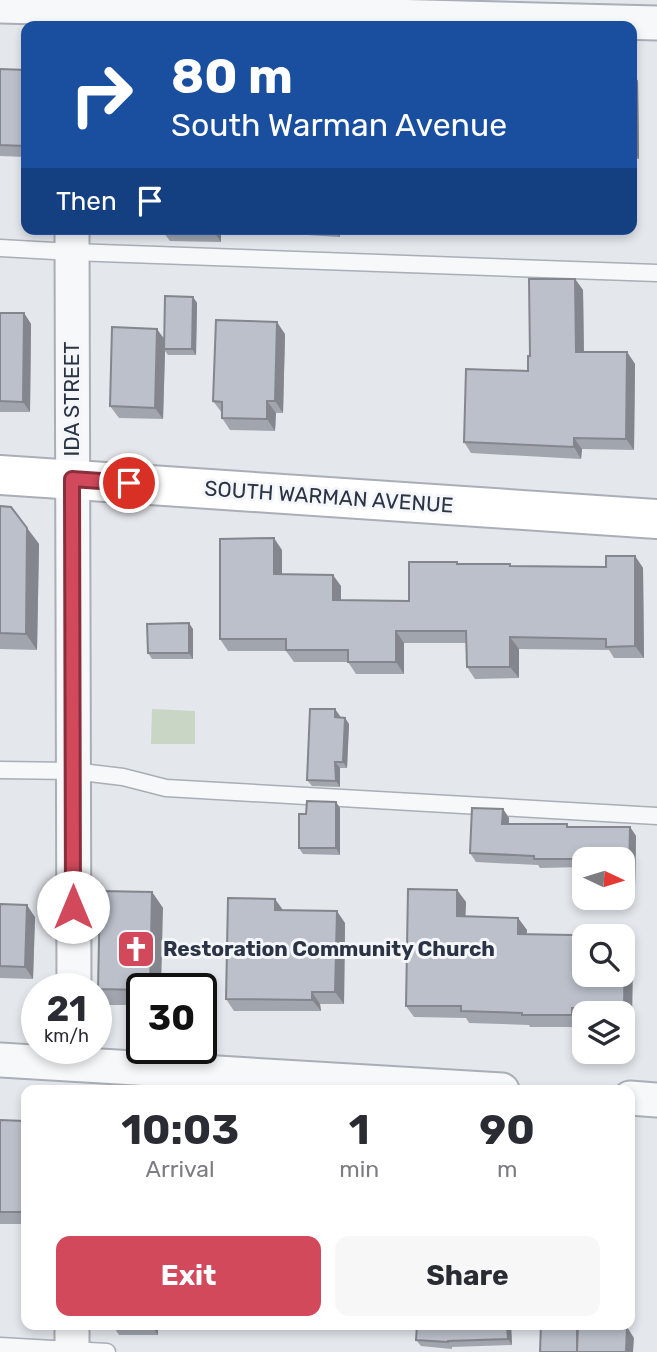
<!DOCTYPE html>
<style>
:root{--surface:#fff;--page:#f7f7f7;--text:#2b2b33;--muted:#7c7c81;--accent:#d1495b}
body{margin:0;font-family:Rubik,sans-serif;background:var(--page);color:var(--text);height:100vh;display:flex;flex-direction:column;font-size:26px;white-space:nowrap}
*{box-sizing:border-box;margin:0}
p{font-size:23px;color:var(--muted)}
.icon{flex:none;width:38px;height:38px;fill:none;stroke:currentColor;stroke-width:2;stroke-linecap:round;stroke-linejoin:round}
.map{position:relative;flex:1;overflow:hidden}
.sheet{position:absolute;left:21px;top:1085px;width:614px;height:245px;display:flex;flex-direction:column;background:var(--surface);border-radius:14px;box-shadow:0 4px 10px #0003}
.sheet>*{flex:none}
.hud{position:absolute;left:21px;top:21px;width:616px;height:214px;border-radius:14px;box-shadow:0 4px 10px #0003;background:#1a4fa0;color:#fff;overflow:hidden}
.needle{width:46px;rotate:94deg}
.fabs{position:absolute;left:572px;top:847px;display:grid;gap:14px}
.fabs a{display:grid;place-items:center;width:63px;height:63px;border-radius:14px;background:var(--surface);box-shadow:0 4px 10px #0003;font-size:35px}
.speed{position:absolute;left:21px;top:973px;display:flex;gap:14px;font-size:35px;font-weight:700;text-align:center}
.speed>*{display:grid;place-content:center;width:91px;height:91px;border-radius:50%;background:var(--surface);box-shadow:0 4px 10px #0003;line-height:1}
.speed small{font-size:18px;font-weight:400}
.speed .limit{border:4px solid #111;border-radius:10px;background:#fff;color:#111}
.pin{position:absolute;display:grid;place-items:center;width:60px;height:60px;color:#fff;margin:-30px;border:4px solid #fff;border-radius:50%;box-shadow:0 2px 7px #0007}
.me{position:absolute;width:77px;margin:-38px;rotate:0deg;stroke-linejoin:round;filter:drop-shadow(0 0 5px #0008)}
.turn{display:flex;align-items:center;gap:24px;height:147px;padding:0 35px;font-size:32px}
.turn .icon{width:91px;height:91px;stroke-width:2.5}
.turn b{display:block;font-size:49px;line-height:60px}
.then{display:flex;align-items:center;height:66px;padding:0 35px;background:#0003;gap:14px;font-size:26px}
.eta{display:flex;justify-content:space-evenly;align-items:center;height:119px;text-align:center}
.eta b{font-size:42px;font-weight:700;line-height:49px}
.cta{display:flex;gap:14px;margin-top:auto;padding:14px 35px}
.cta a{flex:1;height:80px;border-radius:14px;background:var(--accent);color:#fff;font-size:28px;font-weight:700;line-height:80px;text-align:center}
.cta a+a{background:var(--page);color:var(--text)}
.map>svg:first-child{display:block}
.green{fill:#c9d6c5}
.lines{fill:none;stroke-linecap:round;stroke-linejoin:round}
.service-casing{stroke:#a9aeb7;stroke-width:19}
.minor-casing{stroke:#a9aeb7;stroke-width:37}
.secondary-casing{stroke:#a9aeb7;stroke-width:42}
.service{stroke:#f7f8fa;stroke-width:16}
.minor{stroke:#f7f8fa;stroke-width:33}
.secondary{stroke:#fff;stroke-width:38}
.wall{fill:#a1a5ae}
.shaded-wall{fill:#83868d}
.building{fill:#bbc0ca;stroke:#83868d;stroke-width:2;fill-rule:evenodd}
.route-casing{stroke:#882f3b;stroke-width:18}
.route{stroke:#d1495b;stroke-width:12}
.labels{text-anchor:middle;stroke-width:6;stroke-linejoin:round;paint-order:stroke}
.street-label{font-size:21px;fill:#2b3445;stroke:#f4f6f9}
.poi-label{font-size:21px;font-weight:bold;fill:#2b3445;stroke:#f4f6f9;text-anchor:start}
</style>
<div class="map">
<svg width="657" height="1352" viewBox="0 0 657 1352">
<rect width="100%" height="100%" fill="#e4e7ec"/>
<!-- green -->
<path class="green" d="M152,709L195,711V744H151Z"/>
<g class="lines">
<defs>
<path id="service" d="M0,248L72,252L657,273
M0,770L73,771L123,777L166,788L657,816
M0,1346L107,1352"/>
<path id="minor" d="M0,6L657,23
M72,229L74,989
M0,1060L502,1090
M630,1098L657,1100
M72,1352V1325"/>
<path id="secondary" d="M0,475L657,519"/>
</defs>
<!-- service casing -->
<use href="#service" class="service-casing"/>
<!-- minor casing -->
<use href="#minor" class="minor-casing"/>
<!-- secondary casing -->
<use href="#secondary" class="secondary-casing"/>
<!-- service -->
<use href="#service" class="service"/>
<!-- minor -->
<use href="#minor" class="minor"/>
<!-- secondary -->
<use href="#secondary" class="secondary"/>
</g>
<!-- wall -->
<path class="wall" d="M0,69L26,70V157L0,156Z
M632,72L638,81L639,159H632Z
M161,229H221V242L170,241Z
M303,229H340V237L307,235Z
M519,229H573L574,232L522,234Z
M575,279L583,290L584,352H627L635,364L634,450L582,449L581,459L471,453L464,442L528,371L530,356Z
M193,297L197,303L196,355H168L165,351L163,419L119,418L110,406L164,338Z
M0,313H24L31,324L30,412H0Z
M285,334L283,413H276L275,431L230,430L222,418V413L213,401Z
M0,506L27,528L39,544L37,650L0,649Z
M282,550V574L341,586V600L409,601L457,562L459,564L512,566L606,567L635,556L643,568L644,658H614L609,650L519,649V678L475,679L467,667L466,643H404V674H356L348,662H294L286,651H228L220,639Z
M193,629V659H152L148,653Z
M340,716V718H345L349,724L347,768H340V787L312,786L307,780Z
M336,802L340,808V855L303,854L299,848L306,814Z
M503,809L509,818V824L569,827H630L636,836L635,888H623V859H584V867L540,868L538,865L476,862L470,853Z
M457,890L466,902L465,917L518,918L527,930L526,934L633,947L632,1020H623V1013H584V1020H580V1027H530L529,1025L469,1023L466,1018L414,1017L406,1006Z
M152,892L163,908L142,989V1005H109L98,989Z
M0,904L35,917L33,979L0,978Z
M283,910L345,923L344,1004H320L321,1011H234L226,999Z
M0,1120L24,1121L26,1123V1224H0Z
M158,1325V1335H119L115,1329Z
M511,1325L512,1345L452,1347V1349L421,1346L416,1340Z"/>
<!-- shaded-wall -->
<path class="shaded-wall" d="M632,72L638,81L639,159L632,148Z
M213,229H221V242L213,230Z
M334,229H340V237Z
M575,279L583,290L584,363L576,352Z
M193,297L197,303L196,355L192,349Z
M24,313L31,324L30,412L23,402Z
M277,322L285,334L283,413L275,401Z
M157,329L165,340L164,349L165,351L163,419L155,408Z
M627,352L635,364L634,450L626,439Z
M267,401L276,413L275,431L267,419Z
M574,438L582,449L581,459L574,447Z
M27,528L39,544L37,650L26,634Z
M274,538L282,550V586L274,574Z
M635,556L643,568L644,658L635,646Z
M333,575L341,586V612L333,600Z
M189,623L193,629V659L189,653Z
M396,631L404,643V674L396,662Z
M510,637L519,649V678L510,667Z
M335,709L340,716V724L335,717Z
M345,718L349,724L347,768L343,762Z
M335,762L340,768V787L336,781Z
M336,802L340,808V855L336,848Z
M503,809L509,818L508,832L502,824Z
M630,827L636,836L635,888L629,879Z
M457,890L466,902L465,928L457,916Z
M152,892L163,908L161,989H150Z
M275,899L283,910H275Z
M27,905L35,917L33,979L25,967Z
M337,911L345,923L344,1004L335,992Z
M518,918L527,930L526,945L518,934Z
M625,936L633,947L632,1020L624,1009Z
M312,992L320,1004L321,1011L312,1000Z
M572,1008L580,1020V1027L572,1015Z
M24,1121L26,1123V1216L23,1212Z
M630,1169L635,1176L633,1250L630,1246Z
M154,1325H158V1335L154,1329Z
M507,1325H511L512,1345L508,1339Z
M627,1327L634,1338L633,1352H626Z"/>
<!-- building -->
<path class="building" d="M0,69L26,70V146L0,145Z
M164,229H213V230Z
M529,279H575L576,352H627L626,439L574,438V447L464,442L466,369L528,371V356H530Z
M165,296L193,297L192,349H164Z
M0,313H24L23,402L0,401Z
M216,320L277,322L275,401H267V419L222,418V402L213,401Z
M112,327L157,329L155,408L110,406Z
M0,506L11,507L27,528L26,634L0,633Z
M274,538V574L333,575V600L409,601V562H457V564H510V566L606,567V556H635V646L606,647V639L510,637V667H467L466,631H396V662H348V650H286V639H220V539Z
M189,623V653H148L147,624Z
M310,709H335V717L345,718L343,762H335L336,781L307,780Z
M307,801L336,802V848H299V814H306Z
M472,808L503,809L502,824H567V827H630L629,879H623V859H534V856L470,853Z
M408,889L457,890V916L518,918V934L625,936L624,1009L572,1008V1015H522V1013L461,1011V1006H406ZM584,936H623V975H584Z
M100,891L152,892L150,989H142V990L98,989Z
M228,898L275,899V910L337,911L335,992H312V1000L226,999Z
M0,904L27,905L25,967L0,966Z
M0,1120L24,1121L23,1212H0Z
M115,1325H154V1329H115Z
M417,1325H507L508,1339L448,1341V1342L416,1340Z
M541,1325H578L577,1352H540Z
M577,1325L627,1327L626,1352H577Z"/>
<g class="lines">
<defs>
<path id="route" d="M73,907L72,479L129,483"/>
</defs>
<!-- route casing -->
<use href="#route" class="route-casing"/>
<!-- route -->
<use href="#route" class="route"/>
</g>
<!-- icons -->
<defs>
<symbol id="church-square" viewBox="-11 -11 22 22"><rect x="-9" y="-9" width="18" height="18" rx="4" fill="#d1495b" stroke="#f4f6f9"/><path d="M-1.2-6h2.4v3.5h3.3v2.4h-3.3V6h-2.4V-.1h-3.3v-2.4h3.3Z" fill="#fff"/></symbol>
</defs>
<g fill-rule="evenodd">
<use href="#church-square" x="114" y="927" width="44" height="44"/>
</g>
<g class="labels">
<!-- street labels -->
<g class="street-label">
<text transform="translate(72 399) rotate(-90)" y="7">IDA STREET</text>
<text transform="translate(329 497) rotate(4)" y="7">SOUTH WARMAN AVENUE</text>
</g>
<!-- poi labels -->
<g class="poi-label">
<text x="163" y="956">Restoration Community Church</text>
</g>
</g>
</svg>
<div class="fabs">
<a><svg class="needle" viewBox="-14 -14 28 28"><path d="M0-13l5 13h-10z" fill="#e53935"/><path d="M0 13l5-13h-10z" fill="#7c7c81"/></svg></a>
<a><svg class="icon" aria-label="search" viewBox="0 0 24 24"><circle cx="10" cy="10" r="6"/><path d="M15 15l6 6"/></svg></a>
<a><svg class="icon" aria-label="layers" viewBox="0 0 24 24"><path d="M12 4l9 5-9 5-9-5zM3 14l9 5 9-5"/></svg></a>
</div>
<div class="speed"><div>21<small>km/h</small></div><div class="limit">30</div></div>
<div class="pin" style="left:129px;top:483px;background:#d93025"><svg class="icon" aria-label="arrive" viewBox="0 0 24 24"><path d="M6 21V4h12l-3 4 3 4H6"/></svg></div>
<svg class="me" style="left:73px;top:907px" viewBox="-20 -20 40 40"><circle r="19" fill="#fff"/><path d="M0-13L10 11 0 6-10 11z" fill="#d1495b"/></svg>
<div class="hud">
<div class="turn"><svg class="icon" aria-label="right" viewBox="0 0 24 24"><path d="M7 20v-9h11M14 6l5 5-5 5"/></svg><div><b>80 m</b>South Warman Avenue</div></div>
<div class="then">Then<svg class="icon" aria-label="arrive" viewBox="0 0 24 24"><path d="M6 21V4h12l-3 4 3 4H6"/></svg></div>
</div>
<section class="sheet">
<div class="eta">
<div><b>10:03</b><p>Arrival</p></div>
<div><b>1</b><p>min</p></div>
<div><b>90</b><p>m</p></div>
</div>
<div class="cta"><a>Exit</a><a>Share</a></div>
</section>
</div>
